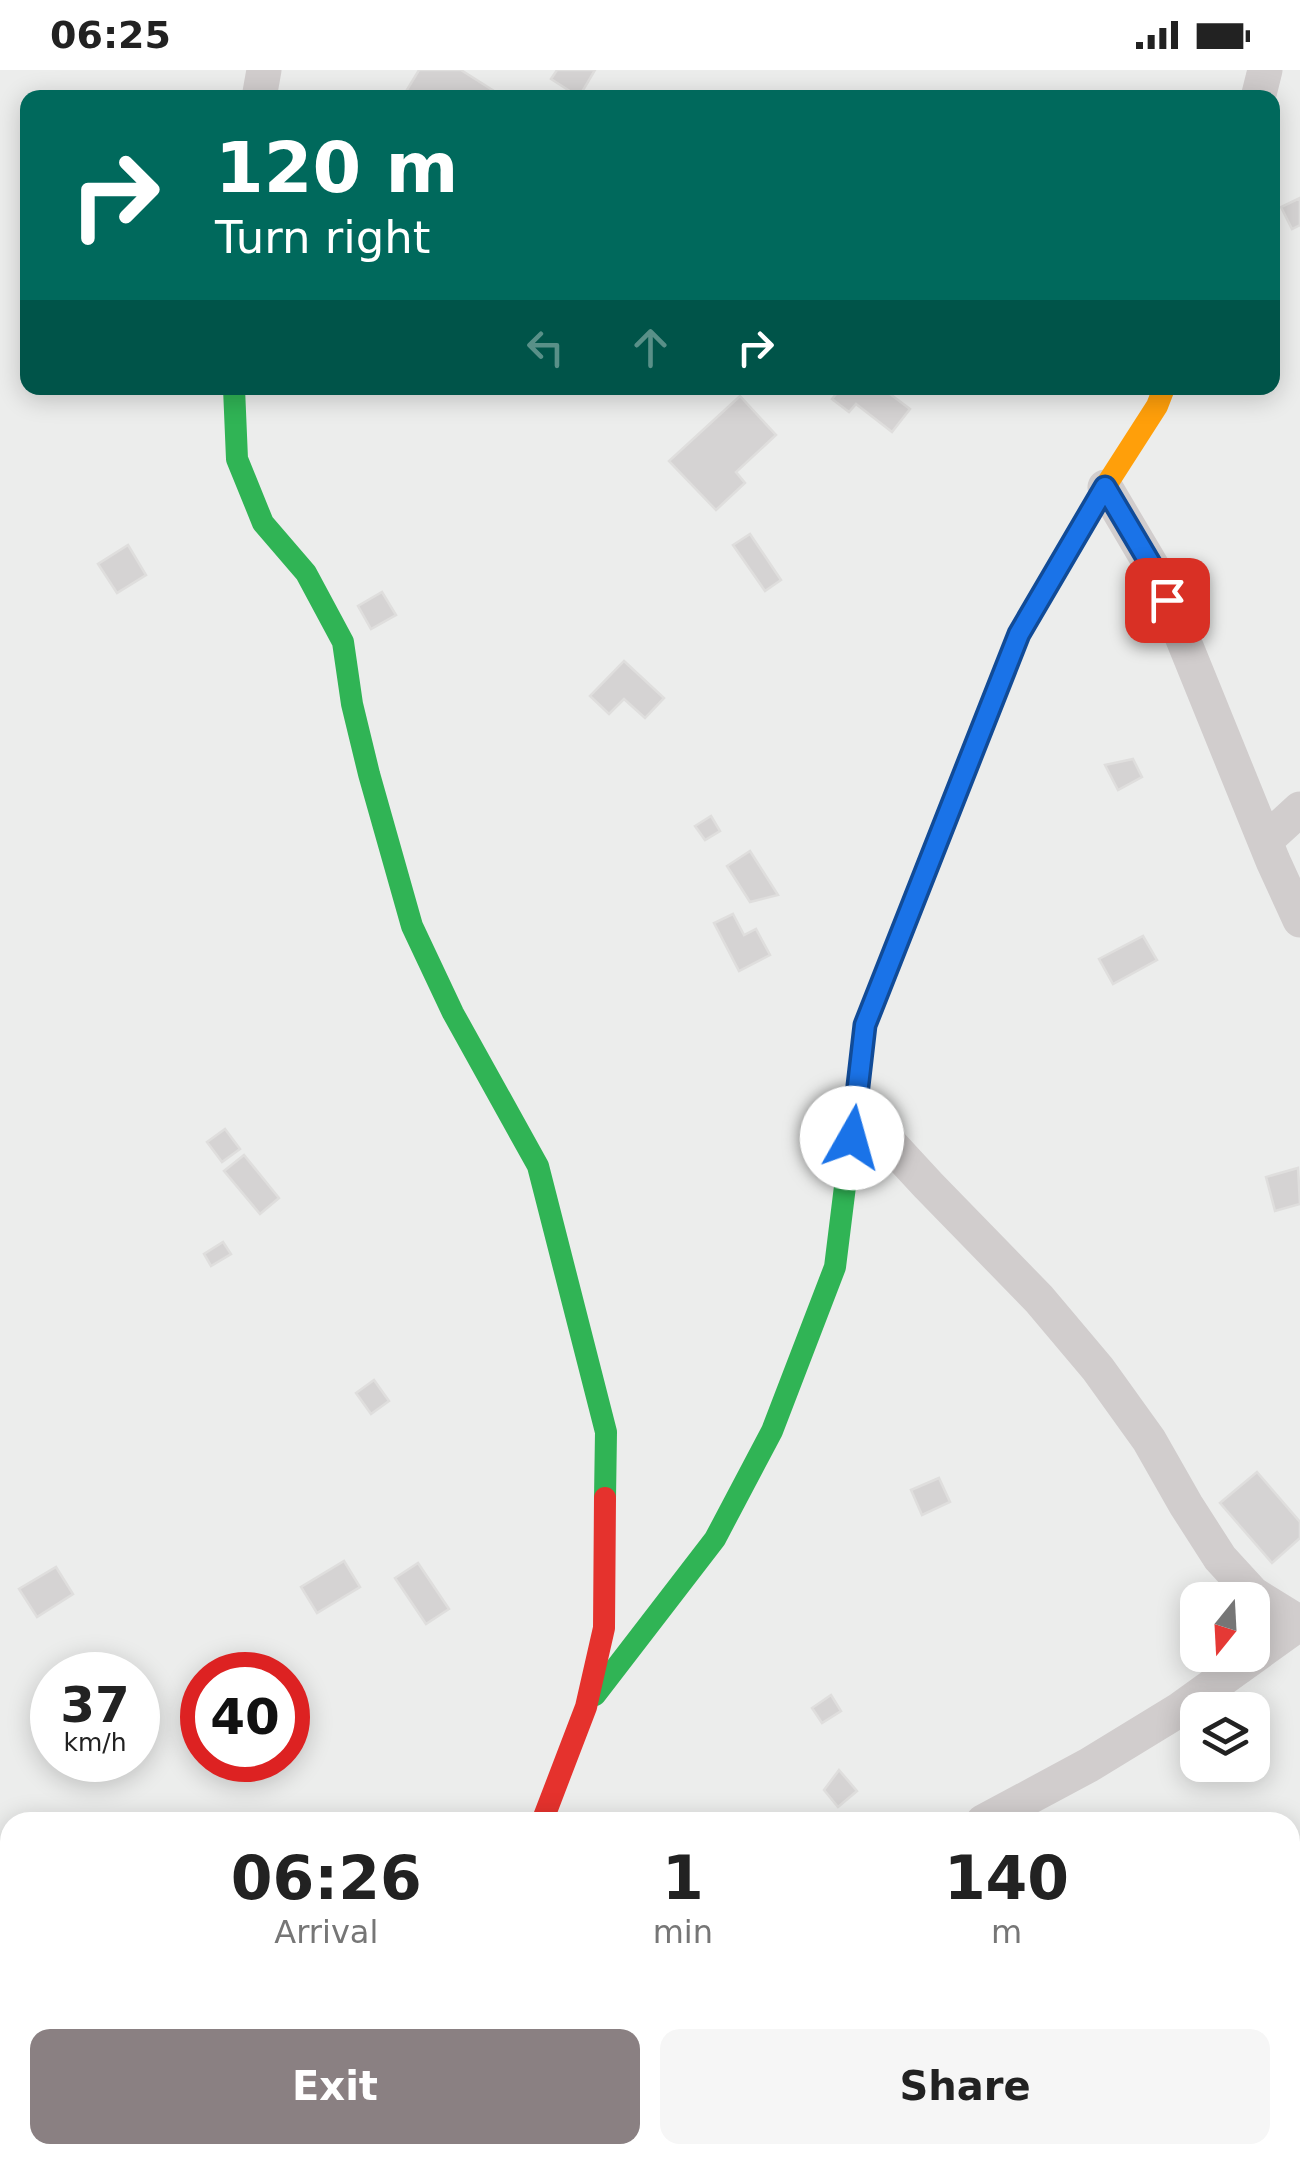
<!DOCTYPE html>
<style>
:root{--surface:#fff;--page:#f6f6f6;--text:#222;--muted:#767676;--accent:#8a8082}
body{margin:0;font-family:"DejaVu Sans",sans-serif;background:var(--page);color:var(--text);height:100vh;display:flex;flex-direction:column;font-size:38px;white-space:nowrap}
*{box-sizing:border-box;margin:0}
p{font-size:32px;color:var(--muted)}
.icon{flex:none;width:55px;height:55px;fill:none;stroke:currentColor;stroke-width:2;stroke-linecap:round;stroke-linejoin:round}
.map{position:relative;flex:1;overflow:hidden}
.side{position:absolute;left:0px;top:1742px;width:1300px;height:352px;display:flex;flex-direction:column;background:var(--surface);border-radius:30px 30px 0 0;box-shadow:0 5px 25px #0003}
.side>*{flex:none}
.hud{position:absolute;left:20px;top:20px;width:1260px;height:305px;border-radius:20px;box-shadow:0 5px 25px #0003;background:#00695c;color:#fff;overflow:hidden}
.needle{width:65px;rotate:198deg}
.buttons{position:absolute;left:1180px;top:1512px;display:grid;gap:20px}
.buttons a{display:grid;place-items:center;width:90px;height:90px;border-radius:20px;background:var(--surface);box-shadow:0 5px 25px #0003;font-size:50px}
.speed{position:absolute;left:30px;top:1582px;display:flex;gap:20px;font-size:50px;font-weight:700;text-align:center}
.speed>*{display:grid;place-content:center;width:130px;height:130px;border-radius:50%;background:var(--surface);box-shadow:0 5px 25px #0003;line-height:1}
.speed small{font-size:25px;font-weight:400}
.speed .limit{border:15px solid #d22;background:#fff;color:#111}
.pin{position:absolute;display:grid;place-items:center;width:85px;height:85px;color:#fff;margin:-42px;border-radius:20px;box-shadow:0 5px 15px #0006}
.me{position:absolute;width:110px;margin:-55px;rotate:7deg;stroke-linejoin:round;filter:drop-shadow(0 0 8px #0008)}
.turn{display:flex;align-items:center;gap:35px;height:210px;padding:0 30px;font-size:45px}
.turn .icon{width:130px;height:130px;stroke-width:2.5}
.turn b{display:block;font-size:70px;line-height:85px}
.lanes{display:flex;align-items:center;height:95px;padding:0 30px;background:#0003;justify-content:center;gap:50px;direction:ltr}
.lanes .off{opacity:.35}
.eta{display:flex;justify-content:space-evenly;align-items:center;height:170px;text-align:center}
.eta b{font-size:60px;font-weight:600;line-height:70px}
.button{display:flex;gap:20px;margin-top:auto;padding:20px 30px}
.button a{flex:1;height:115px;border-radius:20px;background:var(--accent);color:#fff;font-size:40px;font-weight:600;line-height:115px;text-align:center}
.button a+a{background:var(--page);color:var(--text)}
.status{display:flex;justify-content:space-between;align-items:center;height:70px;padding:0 50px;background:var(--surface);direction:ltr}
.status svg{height:28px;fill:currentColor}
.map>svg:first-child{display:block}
.building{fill:#d5d3d3;stroke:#dfdedd;stroke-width:2.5}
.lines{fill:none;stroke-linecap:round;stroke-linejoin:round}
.street{stroke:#d1cdcd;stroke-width:35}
.fast{stroke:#30b455;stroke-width:22}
.slow{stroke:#ff9f0a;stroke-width:22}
.jam{stroke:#e5322d;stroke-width:22}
.route-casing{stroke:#114b97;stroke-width:25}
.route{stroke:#1a73e8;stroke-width:18}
</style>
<div class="status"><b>06:25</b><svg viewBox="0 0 49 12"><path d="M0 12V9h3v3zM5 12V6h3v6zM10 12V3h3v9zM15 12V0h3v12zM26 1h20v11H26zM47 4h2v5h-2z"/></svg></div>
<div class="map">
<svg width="1300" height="2094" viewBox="0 0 1300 2094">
<rect width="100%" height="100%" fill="#ecedec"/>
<!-- building -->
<path class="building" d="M419,0H461L505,28H402Z
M557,0H595L579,27L551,9Z
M1300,128V155L1292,159L1281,137Z
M841,318H882L910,339L892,362L856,334L849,342L832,329Z
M740,326L776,365L736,402L745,413L716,440L669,391Z
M750,464L781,510L765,521L733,475Z
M128,475L146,505L117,523L98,494Z
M382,522L396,545L371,559L358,536Z
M624,591L664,628L645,648L624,629L609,644L590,626Z
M1133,689L1142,707L1118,720L1105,695Z
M711,746L720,761L705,770L695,756Z
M750,781L778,825L750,832L727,796Z
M733,844L744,865L756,859L770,885L739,901L714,853Z
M1143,866L1157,890L1113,914L1099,889Z
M225,1059L240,1079L222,1092L207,1072Z
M244,1085L279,1128L260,1144L224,1101Z
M1298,1098L1300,1134L1275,1141L1266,1107Z
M223,1172L231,1184L211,1196L204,1184Z
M374,1310L389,1331L371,1344L356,1323Z
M1257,1402L1300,1452V1468L1272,1493L1220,1433Z
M939,1408L950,1432L922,1445L911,1420Z
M344,1491L360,1517L317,1543L301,1517Z
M418,1493L449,1539L426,1554L395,1508Z
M56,1497L73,1524L37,1547L19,1519Z
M831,1625L841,1641L822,1653L812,1638Z
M839,1700L857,1721L838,1737L824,1720Z"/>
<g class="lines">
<!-- street -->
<path class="street" d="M259,28L264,0
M1258,28L1265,0
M1105,417L1157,505L1273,791L1300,850
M1265,771L1300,739
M855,1036L928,1115L1039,1229L1098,1299L1149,1370L1186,1435L1220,1488L1253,1524L1300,1553
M983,1752L1089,1695L1179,1640L1300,1553
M1290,2064L1300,2059
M576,2094L579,2085
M1226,2094L1245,2085"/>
<!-- fast -->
<path class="fast" d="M234,318L237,389L263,453L306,503L343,572L352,634L369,704L412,856L453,943L538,1096L606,1362L605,1428
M595,1625L715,1469L772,1361L835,1197L865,955L967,697"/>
<!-- slow -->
<path class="slow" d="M967,697L1019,564L1105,417L1157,336L1164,318"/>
<!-- jam -->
<path class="jam" d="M542,1752L586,1637L604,1558L605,1428"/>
</g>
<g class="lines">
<defs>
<path id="route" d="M852,1068L865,955L1019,564L1105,417L1157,505L1167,530"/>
</defs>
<!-- route casing -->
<use href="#route" class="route-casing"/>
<!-- route -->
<use href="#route" class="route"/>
</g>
</svg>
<div class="buttons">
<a><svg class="needle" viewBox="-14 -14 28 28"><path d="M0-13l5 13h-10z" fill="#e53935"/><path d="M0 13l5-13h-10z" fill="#767676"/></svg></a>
<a><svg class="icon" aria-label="layers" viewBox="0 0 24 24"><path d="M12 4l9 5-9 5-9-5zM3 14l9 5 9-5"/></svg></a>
</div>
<div class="speed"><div>37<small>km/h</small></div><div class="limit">40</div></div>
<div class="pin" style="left:1167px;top:530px;background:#d93025"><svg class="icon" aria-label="arrive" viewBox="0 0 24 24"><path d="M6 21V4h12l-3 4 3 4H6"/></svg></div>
<svg class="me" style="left:852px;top:1068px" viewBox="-20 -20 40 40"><circle r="19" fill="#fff"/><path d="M0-13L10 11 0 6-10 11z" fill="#1a73e8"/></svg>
<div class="hud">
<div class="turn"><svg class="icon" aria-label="right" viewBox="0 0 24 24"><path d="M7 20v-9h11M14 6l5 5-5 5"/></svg><div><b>120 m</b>Turn right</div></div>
<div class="lanes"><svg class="icon off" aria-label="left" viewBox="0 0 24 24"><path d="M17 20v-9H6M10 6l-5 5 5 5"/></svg><svg class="icon off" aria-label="ahead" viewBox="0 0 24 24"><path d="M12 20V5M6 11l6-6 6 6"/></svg><svg class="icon" aria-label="right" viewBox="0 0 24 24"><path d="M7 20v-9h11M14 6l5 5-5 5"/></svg></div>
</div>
<section class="side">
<div class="eta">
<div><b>06:26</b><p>Arrival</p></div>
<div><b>1</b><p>min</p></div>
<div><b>140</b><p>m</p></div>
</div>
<div class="button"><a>Exit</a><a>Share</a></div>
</section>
</div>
